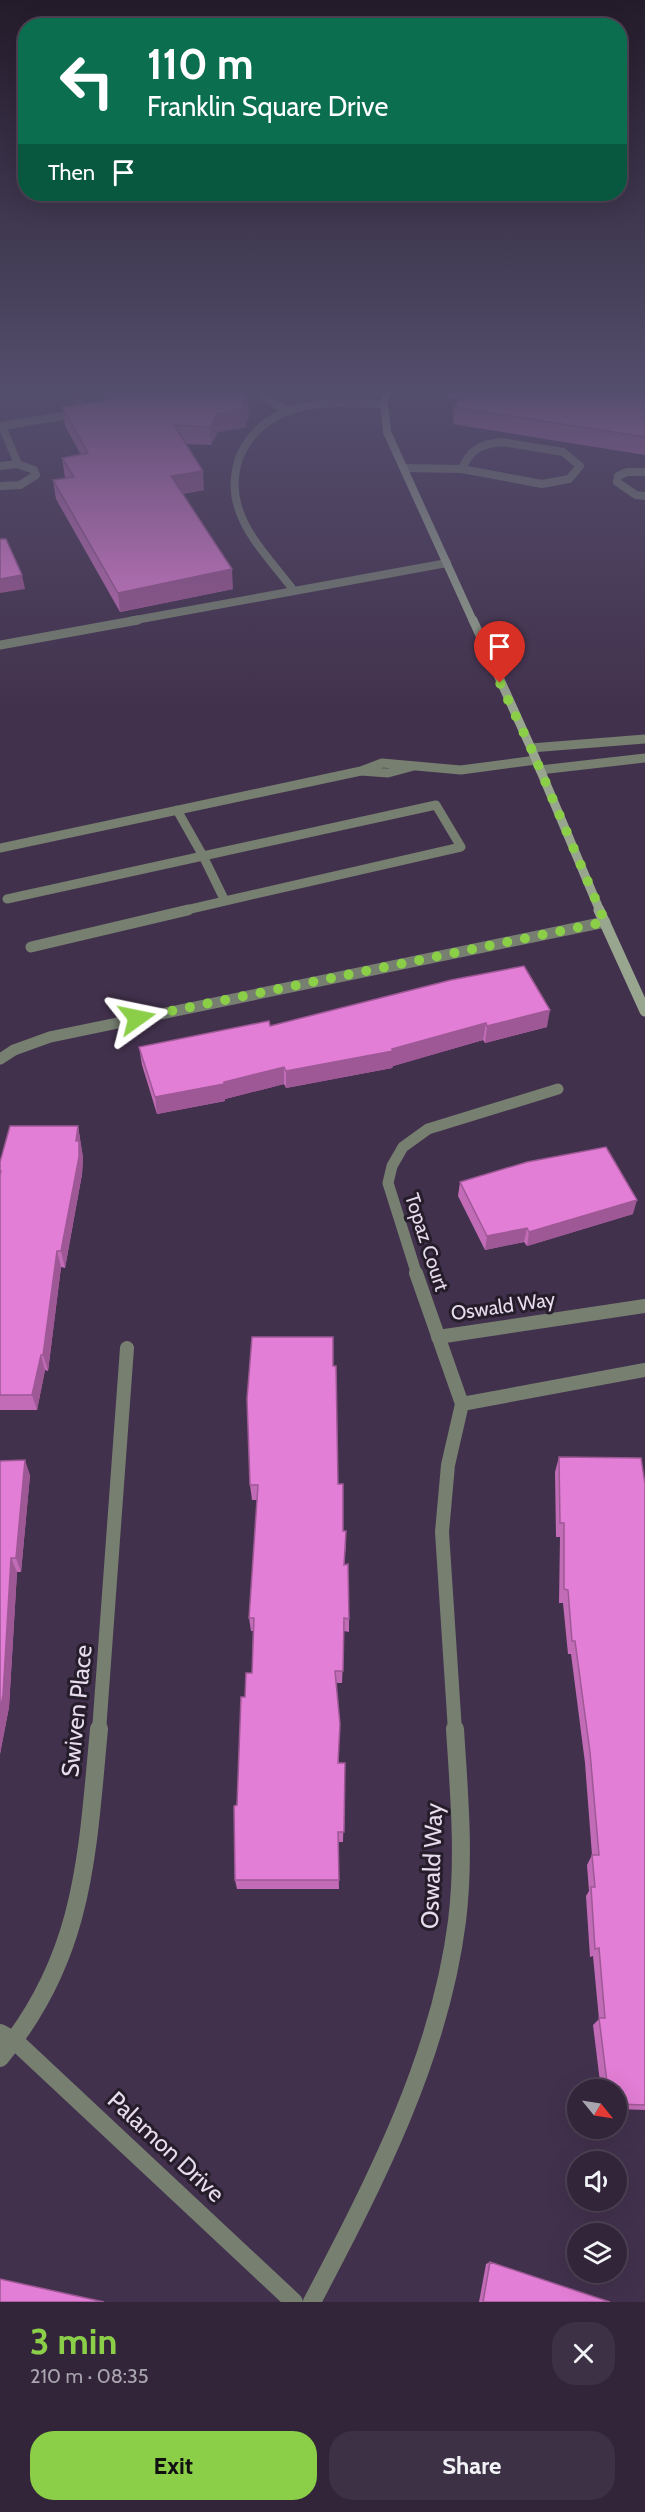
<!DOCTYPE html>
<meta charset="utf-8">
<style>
:root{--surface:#32253a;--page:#3d3145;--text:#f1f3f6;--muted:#a8a5af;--line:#4d4254;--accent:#8bce47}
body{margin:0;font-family:Cabin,sans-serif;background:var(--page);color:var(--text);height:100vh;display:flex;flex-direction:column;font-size:22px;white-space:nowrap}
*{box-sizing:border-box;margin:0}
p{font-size:20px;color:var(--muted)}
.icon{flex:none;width:33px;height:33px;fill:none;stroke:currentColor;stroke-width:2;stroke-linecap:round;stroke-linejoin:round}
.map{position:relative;height:2302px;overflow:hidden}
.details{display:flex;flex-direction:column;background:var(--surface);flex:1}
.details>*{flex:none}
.hud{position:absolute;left:18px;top:18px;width:609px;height:183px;border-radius:24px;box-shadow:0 6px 24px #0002,0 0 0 2px var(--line);background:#0b6e4f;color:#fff;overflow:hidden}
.needle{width:39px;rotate:120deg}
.controls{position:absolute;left:567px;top:2079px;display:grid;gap:12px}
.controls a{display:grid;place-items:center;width:60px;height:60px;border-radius:50%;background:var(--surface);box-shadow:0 6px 24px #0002,0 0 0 2px var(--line);font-size:30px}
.pin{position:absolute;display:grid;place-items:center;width:51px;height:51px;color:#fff;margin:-62px -26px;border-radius:50% 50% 50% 0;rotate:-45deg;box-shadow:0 0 6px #0007}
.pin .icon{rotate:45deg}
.me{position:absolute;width:66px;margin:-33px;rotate:78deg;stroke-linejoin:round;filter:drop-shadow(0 0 4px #0008)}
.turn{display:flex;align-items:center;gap:21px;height:126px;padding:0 30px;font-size:27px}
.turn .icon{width:78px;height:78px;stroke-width:2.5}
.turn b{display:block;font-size:42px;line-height:51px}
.then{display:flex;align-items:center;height:57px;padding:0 30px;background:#0003;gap:12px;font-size:22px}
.round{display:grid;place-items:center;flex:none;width:63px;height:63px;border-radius:24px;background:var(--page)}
.head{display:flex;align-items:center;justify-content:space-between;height:102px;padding:0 30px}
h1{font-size:36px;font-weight:700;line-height:45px;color:var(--accent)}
.primary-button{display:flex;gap:12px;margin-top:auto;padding:12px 30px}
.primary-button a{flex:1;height:69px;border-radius:24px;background:var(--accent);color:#111;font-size:24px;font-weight:700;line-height:69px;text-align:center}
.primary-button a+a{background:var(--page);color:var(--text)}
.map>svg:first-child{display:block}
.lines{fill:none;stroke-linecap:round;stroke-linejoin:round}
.lane-far2{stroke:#767f70;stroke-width:8}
.lane-far1{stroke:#767f70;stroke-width:9}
.lane{stroke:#767f70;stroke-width:11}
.street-far2{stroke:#767f70;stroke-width:11}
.street-far1{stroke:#767f70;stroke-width:14}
.street{stroke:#767f70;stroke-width:18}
.secondary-far2{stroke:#98a58f;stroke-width:8}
.secondary-far1{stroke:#98a58f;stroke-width:9}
.secondary{stroke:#98a58f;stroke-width:11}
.wall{fill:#c26cb7}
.shaded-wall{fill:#9e5895}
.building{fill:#e27ed5;stroke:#9e5895;stroke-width:1.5}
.route{stroke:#8bce47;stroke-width:10;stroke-dasharray:0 18}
.labels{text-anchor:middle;stroke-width:6;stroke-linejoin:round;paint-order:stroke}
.street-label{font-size:20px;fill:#e6dced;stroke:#251d2a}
.near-street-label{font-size:24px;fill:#e6dced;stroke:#251d2a}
</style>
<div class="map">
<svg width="645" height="2302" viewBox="0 0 645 2302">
<rect width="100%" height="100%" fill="#42314d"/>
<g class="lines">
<!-- lane-far2 -->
<path class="lane-far2" d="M258,389L265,399L288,410
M502,442L563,452L580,466L569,479L542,484L462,469C470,449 481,444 502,442Z
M18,464L2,426L86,412L71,389
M0,466L17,464L34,470L36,475L20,485L0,486
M404,468L462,469
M645,472H627L618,476L617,482L636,495L645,496
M294,591C275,565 247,538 238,507C232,488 234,465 244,448C274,396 332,403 384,404
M130,621L447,563"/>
<!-- lane-far1 -->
<path class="lane-far1" d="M0,645L138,620
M531,748L645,739
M414,766L388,773L361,771L382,763L461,770L536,760
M540,770L645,758
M436,805L461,847L225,901L203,856Z
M177,810L203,856
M0,848L361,771
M7,899L203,856
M182,911L225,901"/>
<!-- lane -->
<path class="lane" d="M31,947L188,910"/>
<!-- street-far2 -->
<path class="street-far2" d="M0,1059L14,1050L50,1037L605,922
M417,1275L388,1183L392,1166L403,1147L428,1129L558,1089"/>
<!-- street-far1 -->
<path class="street-far1" d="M416,1273L462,1404L448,1465L442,1532L455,1731
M438,1337L645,1306
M462,1404L645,1370
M99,1731L127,1348"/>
<!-- street -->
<path class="street" d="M0,2033L15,2041L294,2302
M0,2058C85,1956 87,1855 99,1729
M312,2302C375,2182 440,2057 457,1921C465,1857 459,1793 455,1729"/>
<!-- secondary-far2 -->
<path class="secondary-far2" d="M387,389L384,404L387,432L473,621"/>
<!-- secondary-far1 -->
<path class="secondary-far1" d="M473,620L531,748L600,911"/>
<!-- secondary -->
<path class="secondary" d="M599,910L645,1011"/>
</g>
<!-- wall -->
<path class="wall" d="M100,389H240L248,401L249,419L246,420V427L218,432L211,445L186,444L204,490L182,494L233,589L120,612L56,499L53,480L65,478L62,458L81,455L65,426L62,407L106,400Z
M447,389H645V455L453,424L454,407L460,400L447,398Z
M451,980L547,1027L485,1043L483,1040L393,1066L392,1068L286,1088L284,1084L225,1099V1101L157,1114L142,1065L139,1047L270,1026Z
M78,1126L83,1158L82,1174L65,1268L61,1267L48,1371L45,1370L37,1410H0V1162Z
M460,1182L633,1214L527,1246L524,1242L485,1250L458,1196Z
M333,1366L338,1484L343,1531L346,1545L344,1564L349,1619V1632L344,1631L342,1683H336L339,1763H345L343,1842H338L339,1889H237L235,1880L237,1805L245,1697L252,1673L253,1631H251L249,1618L257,1500H252L250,1485Z
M559,1457L645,1484V2110L616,2109V2090H601L593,2025L599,2019L593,1956L590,1957L586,1896L589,1891L587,1865L592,1855L585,1763L571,1654H568L563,1603H559L560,1537H556L555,1472Z
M0,1461L30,1475L21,1572H17L9,1707L0,1754Z
M490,2262L610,2302H479L486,2264Z"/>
<!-- shaded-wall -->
<path class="shaded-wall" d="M248,401L249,419L246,420V427L218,432L211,445L210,427L217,414L242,402Z
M203,471L204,490L172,495L171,476Z
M232,569L233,589L120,612L118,593Z
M22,575L25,589L0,593V579Z
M550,1010L547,1027L485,1043L487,1026Z
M486,1023L483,1040L393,1066L392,1068L286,1088V1071L392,1049Z
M284,1067V1084L225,1099V1101L157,1114L155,1097L224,1082Z
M78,1126L83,1158L82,1174L65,1268L61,1251Z
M637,1200L633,1214L527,1246L529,1232Z
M527,1228L524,1242L485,1250L487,1236Z
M57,1251L61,1267L48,1371L43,1355Z
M41,1355L45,1370L37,1410L32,1395Z
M25,1460L30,1475L21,1572L16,1558Z
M11,1558L17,1572L9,1707L0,1754V1710Z"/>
<!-- building -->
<path class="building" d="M109,389H240L248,401L242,402L245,408L217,414L210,427L174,425L203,471L171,476L232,569L118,593L53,480L74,477L62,458L88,453L62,407L115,399Z
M469,389H645V437L454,407Z
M0,539H6L22,575L0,579Z
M524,966L550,1010L487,1026L486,1023L392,1049L393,1051L286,1071L284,1067L224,1082V1084L155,1097L139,1047L269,1021L270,1026L451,980Z
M10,1126H78L76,1141H79V1157L61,1251H57L43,1355H41L32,1395H0V1175L1,1171H0V1162Z
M606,1147L637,1200L529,1232L527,1228L487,1236L460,1182L527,1162Z
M252,1337H333V1366H336L338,1484H343V1531H346L344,1565L348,1564L349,1619L344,1618L343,1671H335L340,1724L338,1763H345L344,1832H338L339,1880H235L234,1806L237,1805L241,1697H245L246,1673H252L254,1618H249L258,1485H250L247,1399Z
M559,1457L641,1458L645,1484V2105L616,2104V2090H608L599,2018H605L599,1948L595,1949L591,1887H595L592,1855H599L590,1752L575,1641H572L568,1590L564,1589V1523H560Z
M25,1460L16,1558H11L3,1695L0,1710V1461Z
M490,2262L610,2302H483Z
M0,2279L104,2302H0Z"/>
<!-- sky -->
<linearGradient id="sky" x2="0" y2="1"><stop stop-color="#241b2a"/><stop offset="0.55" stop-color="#544e6d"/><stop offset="1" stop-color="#544e6d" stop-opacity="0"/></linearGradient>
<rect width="645" height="711" fill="url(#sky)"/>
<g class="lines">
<!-- route -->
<path class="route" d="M137,1018L605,922L531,748L500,683"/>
</g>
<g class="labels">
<!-- street labels -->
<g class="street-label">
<text transform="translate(427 1242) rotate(72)" y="7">Topaz Court</text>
<text transform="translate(503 1306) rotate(-8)" y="7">Oswald Way</text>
</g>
<!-- near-street labels -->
<g class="near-street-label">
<text transform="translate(77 1711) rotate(-84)" y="8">Swiven Place</text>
<text transform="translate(432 1866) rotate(-88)" y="8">Oswald Way</text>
<text transform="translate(166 2147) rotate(43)" y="8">Palamon Drive</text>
</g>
</g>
</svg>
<div class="controls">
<a><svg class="needle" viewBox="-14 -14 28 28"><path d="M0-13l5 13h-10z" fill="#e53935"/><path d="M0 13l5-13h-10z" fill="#a8a5af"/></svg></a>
<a><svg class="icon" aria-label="sound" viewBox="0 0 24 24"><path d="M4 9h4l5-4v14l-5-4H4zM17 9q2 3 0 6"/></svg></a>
<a><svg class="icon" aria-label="layers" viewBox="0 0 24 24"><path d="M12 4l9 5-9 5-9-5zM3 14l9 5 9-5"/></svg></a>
</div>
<div class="pin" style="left:500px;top:683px;background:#d93025"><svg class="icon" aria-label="arrive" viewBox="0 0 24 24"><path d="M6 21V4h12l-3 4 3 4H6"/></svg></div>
<svg class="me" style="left:137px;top:1018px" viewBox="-20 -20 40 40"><path d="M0-17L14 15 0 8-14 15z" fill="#8bce47" stroke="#fff" stroke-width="4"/></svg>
<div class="hud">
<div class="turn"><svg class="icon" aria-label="left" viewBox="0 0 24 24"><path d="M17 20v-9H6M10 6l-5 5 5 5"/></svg><div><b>110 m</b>Franklin Square Drive</div></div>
<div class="then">Then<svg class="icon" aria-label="arrive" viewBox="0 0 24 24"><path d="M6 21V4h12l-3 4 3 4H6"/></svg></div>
</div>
</div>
<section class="details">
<div class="head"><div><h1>3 min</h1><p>210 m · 08:35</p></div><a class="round"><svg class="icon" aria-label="close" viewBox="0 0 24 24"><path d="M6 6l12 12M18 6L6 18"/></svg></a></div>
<div class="primary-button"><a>Exit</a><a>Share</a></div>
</section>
